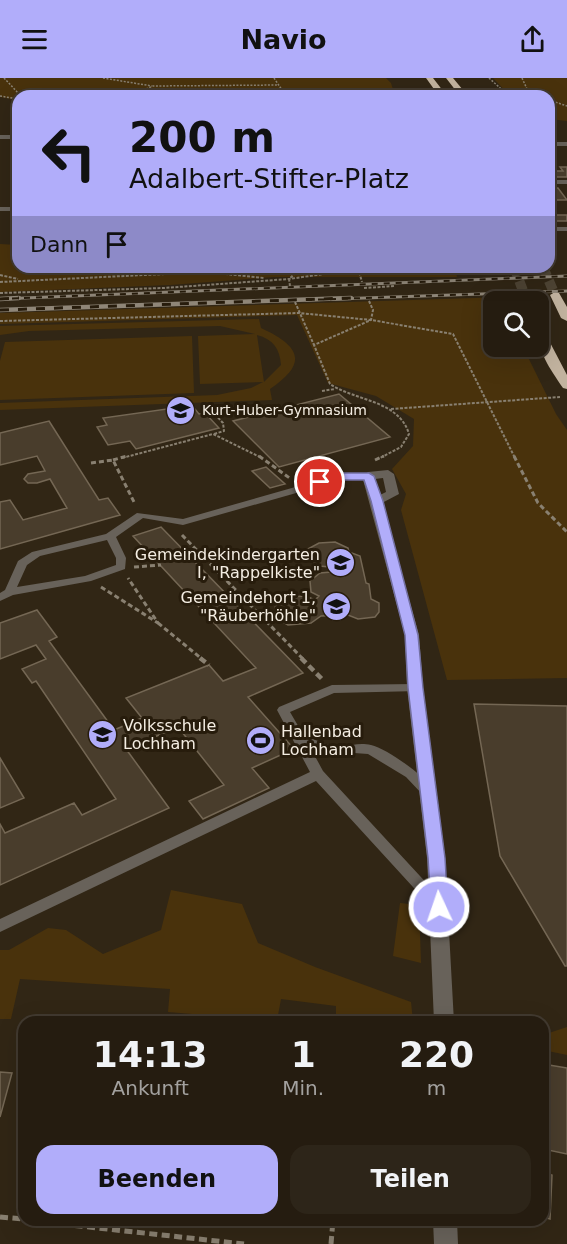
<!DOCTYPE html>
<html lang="de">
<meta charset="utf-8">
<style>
:root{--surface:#251c10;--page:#2d2519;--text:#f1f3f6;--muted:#a3a19f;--line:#423a30;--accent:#b1adfa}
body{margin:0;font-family:"DejaVu Sans",sans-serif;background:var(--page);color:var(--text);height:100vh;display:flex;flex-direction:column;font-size:22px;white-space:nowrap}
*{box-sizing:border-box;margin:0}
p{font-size:20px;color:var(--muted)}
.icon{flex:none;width:33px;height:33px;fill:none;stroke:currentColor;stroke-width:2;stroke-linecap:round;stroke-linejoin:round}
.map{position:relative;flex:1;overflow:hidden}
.sheet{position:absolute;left:18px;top:938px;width:531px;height:210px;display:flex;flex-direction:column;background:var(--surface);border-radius:18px;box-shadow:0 6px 24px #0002,0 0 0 2px var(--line)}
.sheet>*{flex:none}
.banner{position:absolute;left:12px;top:12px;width:543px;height:183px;border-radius:18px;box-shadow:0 6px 24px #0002,0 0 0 2px var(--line);background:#b1adfa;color:#111;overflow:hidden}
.fabs{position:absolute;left:483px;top:213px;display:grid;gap:12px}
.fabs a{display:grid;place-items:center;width:66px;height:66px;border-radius:12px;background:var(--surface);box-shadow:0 6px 24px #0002,0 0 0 2px var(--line);font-size:30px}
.pin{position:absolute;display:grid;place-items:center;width:51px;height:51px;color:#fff;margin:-26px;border:3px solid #fff;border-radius:50%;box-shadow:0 2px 6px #0007}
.me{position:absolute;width:66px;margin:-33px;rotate:357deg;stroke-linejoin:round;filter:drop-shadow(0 0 4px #0008)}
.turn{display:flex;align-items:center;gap:21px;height:126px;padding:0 18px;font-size:27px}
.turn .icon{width:78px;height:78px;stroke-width:2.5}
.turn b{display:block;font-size:42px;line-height:51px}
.then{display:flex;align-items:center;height:57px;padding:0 18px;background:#0003;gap:12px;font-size:22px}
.eta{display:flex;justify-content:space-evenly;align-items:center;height:102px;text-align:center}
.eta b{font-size:36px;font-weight:700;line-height:42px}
.cta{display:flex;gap:12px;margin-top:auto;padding:12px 18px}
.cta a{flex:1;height:69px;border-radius:18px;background:var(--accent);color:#111;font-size:24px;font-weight:700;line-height:69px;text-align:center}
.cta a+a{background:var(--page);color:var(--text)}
header{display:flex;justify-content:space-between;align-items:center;height:78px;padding:0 18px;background:var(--accent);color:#111;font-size:27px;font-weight:700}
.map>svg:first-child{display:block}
.green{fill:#49320c;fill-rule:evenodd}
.building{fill:#493d2c;stroke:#746754;stroke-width:1.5}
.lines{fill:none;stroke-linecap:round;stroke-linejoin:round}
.motorway-tunnel{stroke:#4e4434;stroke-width:10;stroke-dasharray:10 5;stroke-linecap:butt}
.path-far4{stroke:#898071;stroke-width:1.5;stroke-dasharray:2 1.5;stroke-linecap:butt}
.path-far3{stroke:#898071;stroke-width:2;stroke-dasharray:3 1.5;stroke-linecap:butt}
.path-far2{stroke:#898071;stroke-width:3;stroke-dasharray:5 3;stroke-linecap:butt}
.path-far1{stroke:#898071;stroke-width:4.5;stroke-dasharray:7 4;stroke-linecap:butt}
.path{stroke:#898071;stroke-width:5;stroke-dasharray:8 4.5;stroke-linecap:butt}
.service{fill:#68625a;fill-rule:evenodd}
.minor{fill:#68625a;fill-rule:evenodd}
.motorway{fill:#c2b39f;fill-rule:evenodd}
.rail-far1-casing{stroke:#8f8678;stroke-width:3}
.rail-casing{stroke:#8f8678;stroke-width:4.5}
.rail-far1{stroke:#271c0c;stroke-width:2;stroke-dasharray:6;stroke-linecap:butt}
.rail{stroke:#271c0c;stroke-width:3;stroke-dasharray:9;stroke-linecap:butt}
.route{fill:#b1adfa;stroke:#7370a2;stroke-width:1.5}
.labels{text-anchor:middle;stroke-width:6;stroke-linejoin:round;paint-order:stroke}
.far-poi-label{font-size:14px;fill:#f4ede2;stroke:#271c0c;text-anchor:start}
.poi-label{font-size:16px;fill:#f4ede2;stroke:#271c0c;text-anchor:end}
</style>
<header><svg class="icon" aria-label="menu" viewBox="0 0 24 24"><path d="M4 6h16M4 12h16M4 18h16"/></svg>Navio<svg class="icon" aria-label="share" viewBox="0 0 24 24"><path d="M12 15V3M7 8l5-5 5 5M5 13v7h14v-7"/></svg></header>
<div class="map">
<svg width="567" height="1166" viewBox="0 0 567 1166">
<rect width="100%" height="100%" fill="#312615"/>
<!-- green -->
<path class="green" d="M0,0H386L391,5L395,18H18V22L0,19Z
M493,0H567V43L549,41V18H510Z
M0,166L18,167V189H455L457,199H274L170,207L0,214Z
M506,219L508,223L494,224V268L523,269L556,336L567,352V600L447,602L401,432L406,416L392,391L413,368L414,341L376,318L328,305L297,237L0,246V235Z
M259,241L261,250C300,268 309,285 270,311L272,322L0,332V325L217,317L251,310L263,304L200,306L198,258L255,256L220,248L29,253L0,257V248ZM257,257C273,261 280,271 281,287L264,304Z
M192,258L194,315L0,322V283L5,264Z
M171,812L242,826L258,865L315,889L411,924L413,943H336V928L281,921L277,943L168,934L170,911L20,901L11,941H0V872H9L48,850L66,852L103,876L161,852Z
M400,825L419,827L421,885L393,878Z
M567,949V977L543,972V957Z"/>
<!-- building -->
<path class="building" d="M560,89H567V99H549V93H563Z
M549,110H558L567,122H552Z
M551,137H567V143H553Z
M339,316L390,359L279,389L233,343Z
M181,329L184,333L195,331L199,336L205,335L219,350L136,371L130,363L108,367L97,349L107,347L103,340Z
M49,343L99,422L108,420L120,437L0,471V424L10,422L23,442L67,430L50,401L37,405H28L24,401L28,396L45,393L37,378L0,387V355Z
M266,389L285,406L270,410L252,393Z
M161,449L303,595L248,619L294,671L252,690L269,710L203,741L189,723L224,707L178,649L126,671L169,730L0,807V746L5,755L74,725L82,737L116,721L36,603L32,605L22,591L46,581L36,567L0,581V545L37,532L57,559L49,563L114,652L142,640L126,620L209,587L223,603L256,590L133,458Z
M335,464L348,470L349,474L360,478L366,505L369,506L371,521L379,525V534L375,539L358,541L348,537L321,538L311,545L288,547L276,540L275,529L287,519L306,518L315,522L319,518L311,514L310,503L320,495L331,494L330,489L319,488L305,479L306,472L319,465Z
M474,626L567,628V888H565L500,778Z
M0,680L24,720L0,730Z
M543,986L567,990V1076L543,1071Z
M0,994L12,995L0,1039Z
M543,1095L552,1097L550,1141L543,1139Z"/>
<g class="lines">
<!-- motorway-tunnel -->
<path class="motorway-tunnel" d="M514,189L525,218
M543,189L555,217"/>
<!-- path-far4 -->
<path class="path-far4" d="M4,0L21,18
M103,0L152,8
M274,0L286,18
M489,0L509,18
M522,0L527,11L534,18
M0,18L18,21
M130,18L153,8L279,7
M549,22L567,28"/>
<!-- path-far3 -->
<path class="path-far3" d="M311,189L340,192
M358,190L362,204
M0,197L18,201
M0,204L207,194L264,200
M290,208L289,201L302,189
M364,210L395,208
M0,215L164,210L289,201L358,191
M369,223L373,232L371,242L314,267L330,306C355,323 399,322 409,356L401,369L380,380
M295,224L314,267
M0,243L299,235L371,242L453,256L515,380
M322,313L335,311
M391,331L560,319
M212,333L223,345L224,353L214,356
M122,380L213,356L262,380"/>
<!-- path-far2 -->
<path class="path-far2" d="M259,378L291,401
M514,378L538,425L567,454
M113,382L127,378
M375,382L384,378
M91,385L113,382L135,426
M182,457L303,581
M134,489L161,487
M101,509L158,545L128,500
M158,545L202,581"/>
<!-- path-far1 -->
<path class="path-far1" d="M200,580L209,587
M301,580L323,602"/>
<!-- path -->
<path class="path" d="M0,1139L24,1141
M25,1142L244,1166
M331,1166L333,1142"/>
<!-- service -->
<path class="service" d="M368,395L371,396V400L342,402L183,447L143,440L116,459L126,480L125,491L91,503L13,517L0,523V515L5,512L18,483L32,474L106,456L137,435L183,441L341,396ZM107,462L116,480V487L85,498L17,509L27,487L40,478Z
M415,606L421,610L419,613L334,615L290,634L304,658C314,661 328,668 339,668C351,669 357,664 371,667C388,671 426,699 435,713L433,717H423L406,699L368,676L354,675L339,678L310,669L323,693L444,824L447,828L444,832L439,834L434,832L316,703L0,854V841L310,694L277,632L279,629L332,607Z"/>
<!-- minor -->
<path class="minor" d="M0,57H18V61H0Z
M549,64H567V68H549Z
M549,102H567V106H549Z
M0,129H18V133H0Z
M549,149H567V153H549Z
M388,392L394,396L399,416L382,425L419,557L423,610L445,780L454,944H434L427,780L407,610L405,557L362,398L368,394ZM383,400L386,414L380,417L375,401Z
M433,1142H457L458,1166H434Z"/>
<!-- motorway -->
<path class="motorway" d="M426,0H433L447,18H439Z
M446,0H453L468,18H460Z
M555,214L559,215L567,229V243L561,240L550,217Z
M525,215L529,216L532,224H521L520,218Z
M538,250L544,253L567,297V311L563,310C549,289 538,275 538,250Z"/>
<defs>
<path id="rail-far1" d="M0,221L567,198
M306,222L567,213"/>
<path id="rail" d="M0,221L19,220
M0,232L351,220"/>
</defs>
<!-- rail-far1 casing -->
<use href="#rail-far1" class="rail-far1-casing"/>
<!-- rail casing -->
<use href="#rail" class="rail-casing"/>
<!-- rail-far1 -->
<use href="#rail-far1" class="rail-far1"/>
<!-- rail -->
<use href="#rail" class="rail"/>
</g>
<!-- route -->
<path class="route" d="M369,395L374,398L383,423L418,557L423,610L445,780L448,829L445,834L439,836L433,834L431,829L428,780L408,610L405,557L371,423L364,402H341L320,408L315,404L341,395Z"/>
<!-- icons -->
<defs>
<symbol id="school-disc" viewBox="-11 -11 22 22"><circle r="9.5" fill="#b1adfa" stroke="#271c0c"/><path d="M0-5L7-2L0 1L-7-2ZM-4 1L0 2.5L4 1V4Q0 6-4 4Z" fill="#111"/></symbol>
<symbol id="stadium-disc" viewBox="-11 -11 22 22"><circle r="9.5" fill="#b1adfa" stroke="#271c0c"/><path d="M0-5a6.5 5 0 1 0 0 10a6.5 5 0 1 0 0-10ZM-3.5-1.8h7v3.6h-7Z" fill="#111"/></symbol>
</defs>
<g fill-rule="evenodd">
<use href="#school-disc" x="164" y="316" width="33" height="33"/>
<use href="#school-disc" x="324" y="468" width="33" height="33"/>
<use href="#school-disc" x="320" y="512" width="33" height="33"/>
<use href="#school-disc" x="86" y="640" width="33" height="33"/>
<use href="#stadium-disc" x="244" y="646" width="33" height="33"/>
</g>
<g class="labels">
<!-- far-poi labels -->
<g class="far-poi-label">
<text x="202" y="337">Kurt-Huber-Gymnasium</text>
</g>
<!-- poi labels -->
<g class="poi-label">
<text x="320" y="482">Gemeindekindergarten<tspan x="320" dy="18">I, "Rappelkiste"</tspan></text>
<text x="316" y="525">Gemeindehort 1,<tspan x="316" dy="18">"Räuberhöhle"</tspan></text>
<text x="123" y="653" text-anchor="start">Volksschule<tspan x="123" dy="18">Lochham</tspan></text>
<text x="281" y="659" text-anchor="start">Hallenbad<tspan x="281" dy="18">Lochham</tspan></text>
</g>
</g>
</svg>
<div class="fabs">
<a><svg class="icon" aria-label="search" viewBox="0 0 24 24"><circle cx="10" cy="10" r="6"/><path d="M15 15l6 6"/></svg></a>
</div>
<div class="pin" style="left:320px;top:404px;background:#d93025"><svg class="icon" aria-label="arrive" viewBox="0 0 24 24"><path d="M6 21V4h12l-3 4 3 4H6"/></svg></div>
<svg class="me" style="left:439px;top:829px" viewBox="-20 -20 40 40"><circle r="17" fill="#b1adfa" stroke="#fff" stroke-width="3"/><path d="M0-11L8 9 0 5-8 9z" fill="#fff"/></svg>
<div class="banner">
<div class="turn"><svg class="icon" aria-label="left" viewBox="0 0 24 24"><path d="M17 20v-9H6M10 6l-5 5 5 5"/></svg><div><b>200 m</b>Adalbert-Stifter-Platz</div></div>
<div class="then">Dann<svg class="icon" aria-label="arrive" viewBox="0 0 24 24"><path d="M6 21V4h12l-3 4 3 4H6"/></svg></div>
</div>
<section class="sheet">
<div class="eta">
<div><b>14:13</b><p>Ankunft</p></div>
<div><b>1</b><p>Min.</p></div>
<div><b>220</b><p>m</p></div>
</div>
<div class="cta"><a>Beenden</a><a>Teilen</a></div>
</section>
</div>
